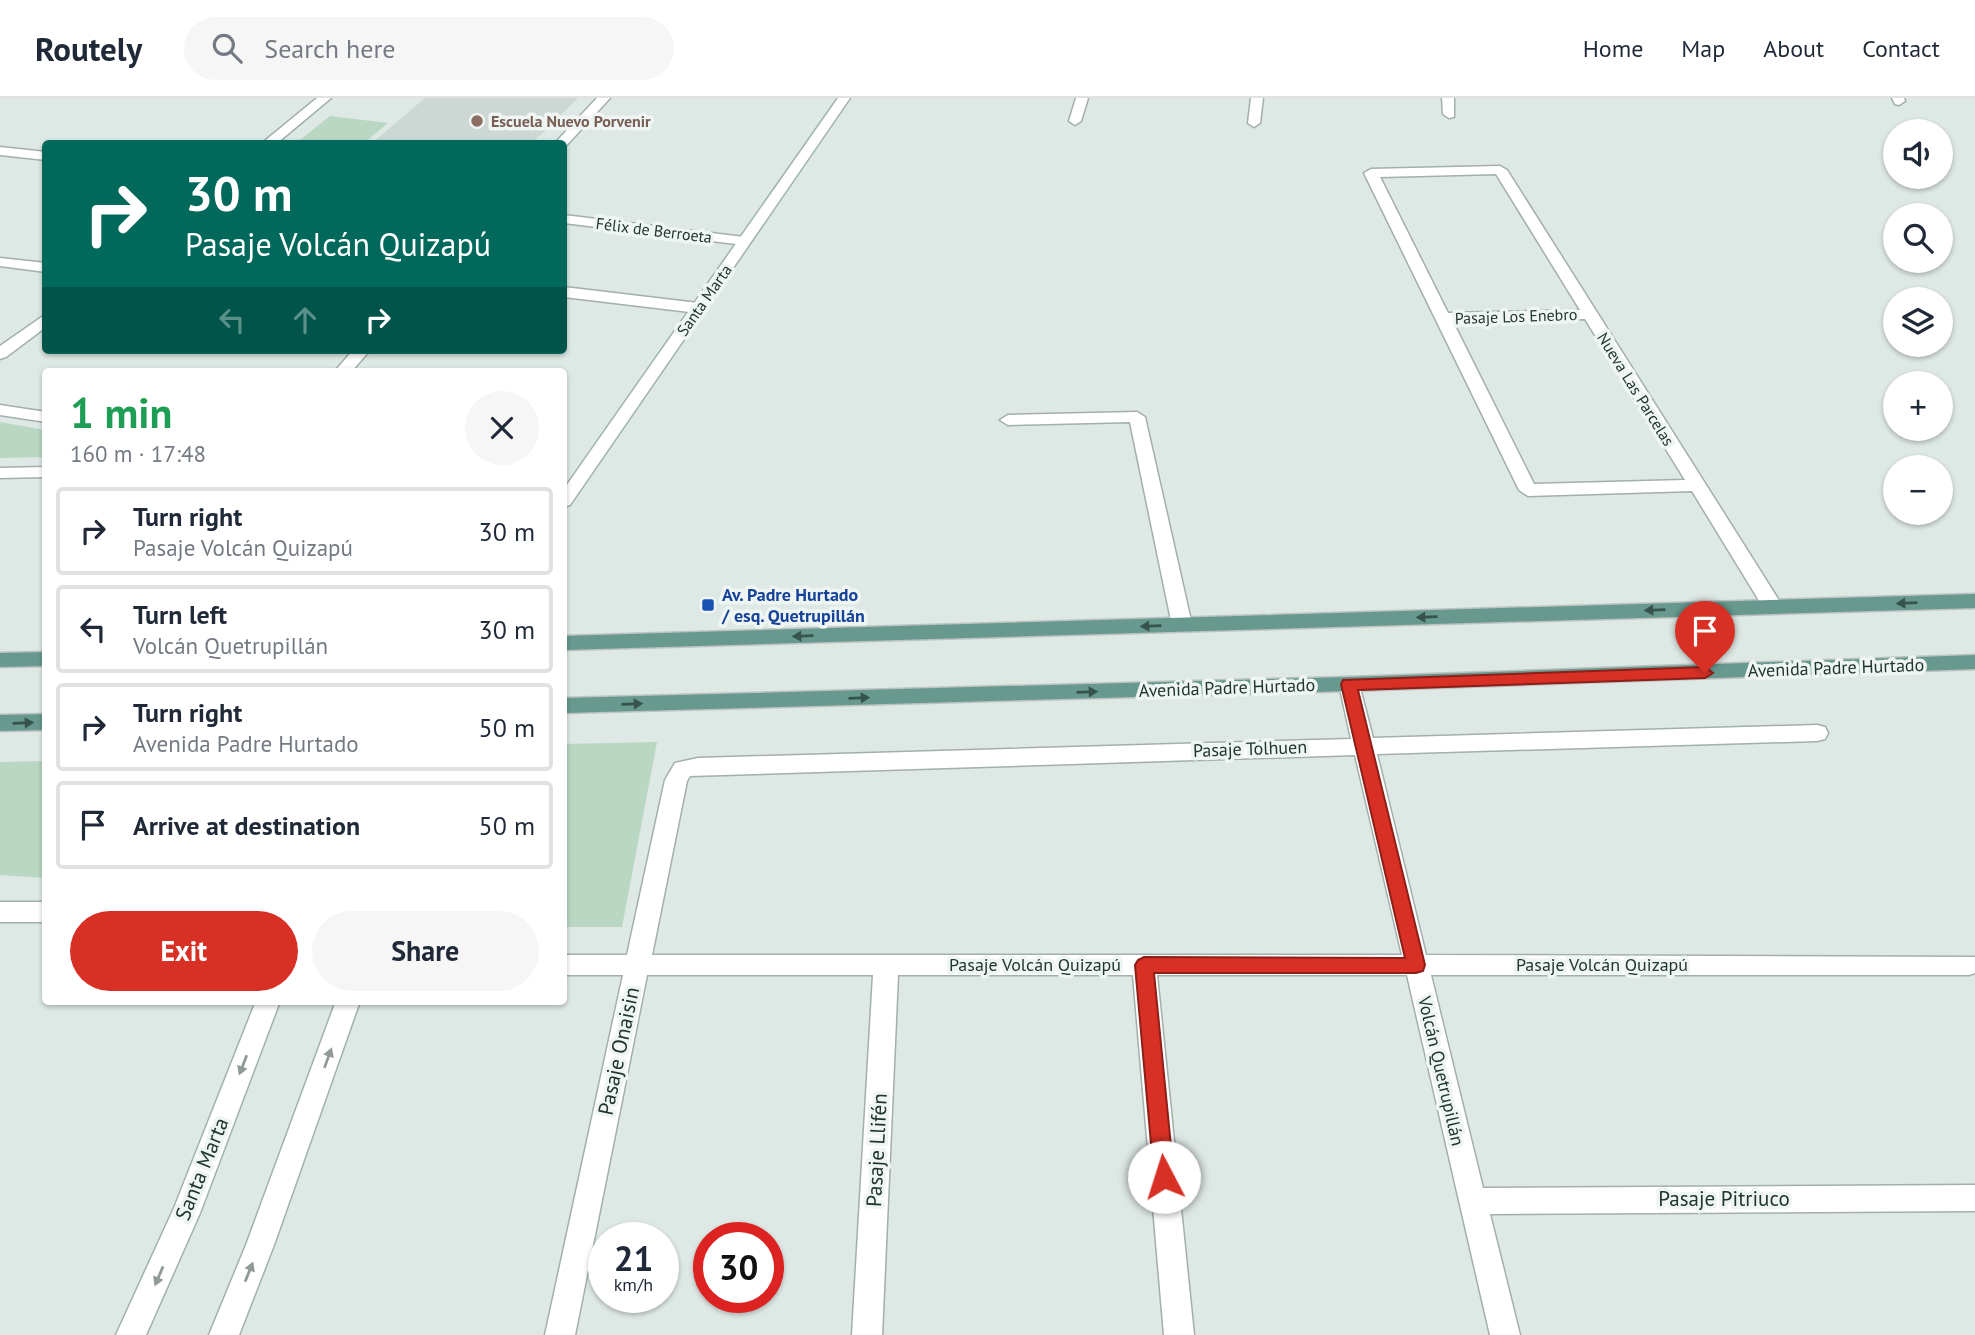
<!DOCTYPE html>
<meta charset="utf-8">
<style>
:root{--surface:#fff;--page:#f6f6f7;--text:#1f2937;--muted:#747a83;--line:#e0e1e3;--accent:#d93025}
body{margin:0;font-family:"PT Sans",sans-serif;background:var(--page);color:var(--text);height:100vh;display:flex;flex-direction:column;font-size:26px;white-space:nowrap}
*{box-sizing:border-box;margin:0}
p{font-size:23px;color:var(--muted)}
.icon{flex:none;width:38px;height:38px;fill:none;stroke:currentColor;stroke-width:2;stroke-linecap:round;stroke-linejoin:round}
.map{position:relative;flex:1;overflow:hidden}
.side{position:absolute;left:42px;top:270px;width:525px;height:637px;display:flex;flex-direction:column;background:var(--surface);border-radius:7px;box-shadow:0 2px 5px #0004}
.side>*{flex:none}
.hud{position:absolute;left:42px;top:42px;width:525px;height:214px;border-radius:7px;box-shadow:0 2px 5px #0004;background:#00695c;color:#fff;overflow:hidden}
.buttons{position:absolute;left:1883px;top:21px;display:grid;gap:14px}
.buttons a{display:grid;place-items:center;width:70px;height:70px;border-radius:50%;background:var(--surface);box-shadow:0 2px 5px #0004;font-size:35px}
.speed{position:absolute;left:588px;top:1124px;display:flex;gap:14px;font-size:35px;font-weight:700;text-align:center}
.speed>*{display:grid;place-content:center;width:91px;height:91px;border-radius:50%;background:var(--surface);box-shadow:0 2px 5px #0004;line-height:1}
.speed small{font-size:18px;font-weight:400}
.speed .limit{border:10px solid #d22;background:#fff;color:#111}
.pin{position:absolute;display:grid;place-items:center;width:60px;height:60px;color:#fff;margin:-72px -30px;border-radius:50% 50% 50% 0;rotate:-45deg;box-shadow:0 0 7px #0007}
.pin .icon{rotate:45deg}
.me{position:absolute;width:77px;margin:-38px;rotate:355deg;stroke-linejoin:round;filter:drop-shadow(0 0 5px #0008)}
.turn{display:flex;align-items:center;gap:24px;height:147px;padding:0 28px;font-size:32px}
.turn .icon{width:91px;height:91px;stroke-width:2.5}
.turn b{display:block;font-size:49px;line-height:60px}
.lanes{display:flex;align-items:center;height:66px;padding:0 28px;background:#0003;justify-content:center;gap:35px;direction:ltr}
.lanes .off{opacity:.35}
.round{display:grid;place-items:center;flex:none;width:74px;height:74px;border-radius:37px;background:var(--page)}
.head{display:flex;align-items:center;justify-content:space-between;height:119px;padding:0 28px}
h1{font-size:42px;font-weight:700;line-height:52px;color:#1e9e55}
.action{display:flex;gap:14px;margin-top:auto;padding:14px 28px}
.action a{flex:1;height:80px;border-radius:42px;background:var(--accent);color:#fff;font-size:28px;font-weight:700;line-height:80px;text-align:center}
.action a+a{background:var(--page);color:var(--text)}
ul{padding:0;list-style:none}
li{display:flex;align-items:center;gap:21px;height:88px;margin:0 14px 10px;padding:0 14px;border:4px solid var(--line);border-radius:7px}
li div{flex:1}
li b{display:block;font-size:26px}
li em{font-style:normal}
header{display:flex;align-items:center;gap:42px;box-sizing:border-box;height:98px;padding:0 35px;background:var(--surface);border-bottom:2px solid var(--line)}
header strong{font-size:33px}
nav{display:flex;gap:38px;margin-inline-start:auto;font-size:24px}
.search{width:490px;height:63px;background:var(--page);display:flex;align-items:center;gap:18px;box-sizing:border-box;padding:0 24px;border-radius:38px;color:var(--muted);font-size:26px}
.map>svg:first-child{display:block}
.built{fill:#cdd7d3}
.green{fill:#b9d7c3}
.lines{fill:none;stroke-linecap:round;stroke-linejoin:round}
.lane-casing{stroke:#a2afab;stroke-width:3}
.street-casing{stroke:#a2afab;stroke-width:3}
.secondary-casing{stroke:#9fb2ac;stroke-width:3}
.primary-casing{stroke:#bcc2c1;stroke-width:3}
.lane{fill:#fff;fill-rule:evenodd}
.street{fill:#fff;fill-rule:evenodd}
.secondary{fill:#fff;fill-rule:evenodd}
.primary{fill:#67998f;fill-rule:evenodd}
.oneway{fill:#36534d}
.oneway2{fill:#909a98}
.route{fill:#d93025;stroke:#8d1f18;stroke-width:2}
.education-dot{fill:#8d6e63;stroke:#eef5f2;stroke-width:2.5}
.transit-dot{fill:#1a4fb4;stroke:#eef5f2;stroke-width:2.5}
.labels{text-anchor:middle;stroke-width:7;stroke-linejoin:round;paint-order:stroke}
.far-education-label{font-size:16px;font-weight:bold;fill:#785e54;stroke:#eef5f2;text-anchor:start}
.far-street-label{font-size:16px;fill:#213531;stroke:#eef5f2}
.transit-label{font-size:18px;font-weight:bold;fill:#164399;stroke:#eef5f2;text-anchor:start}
.street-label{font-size:18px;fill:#213531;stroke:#eef5f2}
.near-street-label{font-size:21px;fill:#213531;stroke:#eef5f2}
</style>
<header>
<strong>Routely</strong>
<div class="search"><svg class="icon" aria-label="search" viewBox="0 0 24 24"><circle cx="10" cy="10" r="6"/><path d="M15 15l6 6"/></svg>Search here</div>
<nav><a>Home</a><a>Map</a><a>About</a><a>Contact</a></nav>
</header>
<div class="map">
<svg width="1975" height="1237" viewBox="0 0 1975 1237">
<rect width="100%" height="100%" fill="#dee8e4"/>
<!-- built -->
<path class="built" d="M425,0H578L532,45H372Z"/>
<!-- green -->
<path class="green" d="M330,18L388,25L364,45H296Z
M0,324L45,332V359L0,360Z
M657,644L622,829H564V646Z
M45,663V780L0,777V664Z"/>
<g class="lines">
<defs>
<path id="lane" d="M1500,68L1507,72L1763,477L1783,509L1780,514H1766L1692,393L1528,398L1519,392L1364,75L1371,71ZM1496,76L1580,212L1448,215L1380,79ZM1585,221L1685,382L1534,386L1453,224Z
M1137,314L1145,319L1192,527L1189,532H1175L1172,527L1130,324L1008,327L1000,322L1008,317Z"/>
<path id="street" d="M317,0H331L276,46H261Z
M597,0H610L565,49L564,46H554Z
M1076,0H1088L1081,23L1075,27L1069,23Z
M1251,0H1263L1260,25L1254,29L1248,25Z
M1442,0H1454V19L1449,20L1443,16Z
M1892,0H1904L1905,3L1899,7L1895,6Z
M0,49L46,54V62L0,57Z
M564,117L744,139L751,143L744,147L564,125Z
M0,160L46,165V174L0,168Z
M564,189L698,205L706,210L698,215L564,199Z
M46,216V229L6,259L0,261V248Z
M353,252H370L352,273H335Z
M0,307L46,314V324L0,317Z
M46,369V379L0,380V370Z
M1349,579L1356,581L1359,586L1373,640L1817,627L1825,629L1828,635L1825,641L1817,643L1377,656L1426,857L1975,859V875L1969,877H1431L1483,1090L1975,1087V1113L1490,1116L1520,1237H1490L1407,877H1157L1194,1237H1164L1133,877H898L882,1237H852L873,877H647L575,1237H545L623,877H564V857H627L665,682L675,665L698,660L1351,641L1339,586L1342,581ZM1355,657L1402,857H652L687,683L690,678Z
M0,804H46V824H0Z"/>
<path id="secondary" d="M838,0H850L570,407L564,409V391Z
M256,903H280L200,1115L146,1237H116L174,1110Z
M336,903H360L274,1147L239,1237H209L246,1147Z"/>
<path id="primary" d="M1975,496V510L564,552V538Z
M46,554V568L0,569V555Z
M1975,557V571L1349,593L564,615V600L1349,579Z
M46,616V632L0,633V617Z"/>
</defs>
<!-- lane casing -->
<use href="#lane" class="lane-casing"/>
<!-- street casing -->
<use href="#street" class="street-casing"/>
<!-- secondary casing -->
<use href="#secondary" class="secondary-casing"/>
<!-- primary casing -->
<use href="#primary" class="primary-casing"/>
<!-- lane -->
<use href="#lane" class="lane"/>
<!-- street -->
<use href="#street" class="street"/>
<!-- secondary -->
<use href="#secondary" class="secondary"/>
<!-- primary -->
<use href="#primary" class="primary"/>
</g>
<!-- one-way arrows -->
<defs><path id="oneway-solid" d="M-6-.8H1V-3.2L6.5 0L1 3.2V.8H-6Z" transform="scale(1.75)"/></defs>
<g class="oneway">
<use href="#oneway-solid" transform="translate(1907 505) rotate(178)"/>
<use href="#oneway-solid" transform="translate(1655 512) rotate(178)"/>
<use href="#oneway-solid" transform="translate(1427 519) rotate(178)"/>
<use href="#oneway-solid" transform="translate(1151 528) rotate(178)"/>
<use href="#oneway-solid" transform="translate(803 538) rotate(178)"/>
<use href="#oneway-solid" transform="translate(1087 594) rotate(-2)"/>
<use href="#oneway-solid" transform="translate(859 600) rotate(-2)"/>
<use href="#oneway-solid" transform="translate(632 606) rotate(-2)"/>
<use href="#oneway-solid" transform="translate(23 625) rotate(-2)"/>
</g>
<g class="oneway2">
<use href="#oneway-solid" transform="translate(328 960) rotate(-70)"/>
<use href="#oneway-solid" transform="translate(243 967) rotate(111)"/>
<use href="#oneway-solid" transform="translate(249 1174) rotate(-68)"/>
<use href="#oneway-solid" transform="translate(159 1178) rotate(113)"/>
</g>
<!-- route -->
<path class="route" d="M1705,569L1713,575L1705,580L1358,592L1425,867L1423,873L1416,875H1154L1174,1079L1171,1085L1164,1088L1157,1085L1154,1079L1135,867L1138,862L1144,859L1405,860L1341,586L1343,582Z"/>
<!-- markers -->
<circle class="education-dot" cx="477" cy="23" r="7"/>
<rect class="transit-dot" x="701" y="500" width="14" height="14" rx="3.5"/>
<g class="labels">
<!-- far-education labels -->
<g class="far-education-label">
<text x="491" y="29">Escuela Nuevo Porvenir</text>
</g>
<!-- far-street labels -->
<g class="far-street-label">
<text transform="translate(654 132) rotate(7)" y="6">Félix de Berroeta</text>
<text transform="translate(704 202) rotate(-55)" y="6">Santa Marta</text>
<text transform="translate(1516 218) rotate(-2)" y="6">Pasaje Los Enebro</text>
<text transform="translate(1636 291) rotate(58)" y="6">Nueva Las Parcelas</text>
</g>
<!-- transit labels -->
<g class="transit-label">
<text x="722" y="503">Av. Padre Hurtado<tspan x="722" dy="21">/ esq. Quetrupillán</tspan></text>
</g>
<!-- street labels -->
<g class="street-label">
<text transform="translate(1836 570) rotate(-2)" y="6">Avenida Padre Hurtado</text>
<text transform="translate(1227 590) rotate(-2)" y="6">Avenida Padre Hurtado</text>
<text transform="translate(1250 651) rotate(-2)" y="6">Pasaje Tolhuen</text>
<text x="1035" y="873">Pasaje Volcán Quizapú</text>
<text x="1602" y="873">Pasaje Volcán Quizapú</text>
<text transform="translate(1441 973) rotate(77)" y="6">Volcán Quetrupillán</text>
</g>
<!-- near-street labels -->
<g class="near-street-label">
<text transform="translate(619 953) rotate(-78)" y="7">Pasaje Onaisin</text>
<text transform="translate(877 1052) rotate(-87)" y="7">Pasaje Llifén</text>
<text transform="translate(202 1071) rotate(-68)" y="7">Santa Marta</text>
<text x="1724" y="1108">Pasaje Pitriuco</text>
</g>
</g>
</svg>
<div class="buttons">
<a><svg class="icon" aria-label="sound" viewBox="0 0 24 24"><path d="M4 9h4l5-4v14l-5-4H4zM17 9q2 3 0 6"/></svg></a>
<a><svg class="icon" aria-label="search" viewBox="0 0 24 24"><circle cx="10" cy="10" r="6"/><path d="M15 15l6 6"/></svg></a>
<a><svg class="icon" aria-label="layers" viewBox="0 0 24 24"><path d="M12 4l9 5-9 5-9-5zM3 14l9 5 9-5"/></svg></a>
<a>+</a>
<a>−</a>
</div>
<div class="speed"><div>21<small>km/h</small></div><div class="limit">30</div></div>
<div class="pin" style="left:1705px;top:575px;background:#d93025"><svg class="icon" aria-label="arrive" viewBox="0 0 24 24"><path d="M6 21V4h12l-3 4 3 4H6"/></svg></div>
<svg class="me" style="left:1164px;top:1079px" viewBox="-20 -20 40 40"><circle r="19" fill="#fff"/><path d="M0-13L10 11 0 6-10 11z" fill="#d93025"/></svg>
<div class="hud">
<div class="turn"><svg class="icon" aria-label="right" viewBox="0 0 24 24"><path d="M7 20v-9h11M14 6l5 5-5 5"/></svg><div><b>30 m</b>Pasaje Volcán Quizapú</div></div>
<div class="lanes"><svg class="icon off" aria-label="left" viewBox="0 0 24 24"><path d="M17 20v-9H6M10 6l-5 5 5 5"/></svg><svg class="icon off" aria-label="ahead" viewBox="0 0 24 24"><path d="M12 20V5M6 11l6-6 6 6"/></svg><svg class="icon" aria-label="right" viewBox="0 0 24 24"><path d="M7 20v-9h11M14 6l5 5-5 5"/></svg></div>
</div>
<section class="side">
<div class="head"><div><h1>1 min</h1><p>160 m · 17:48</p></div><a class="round"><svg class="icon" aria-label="close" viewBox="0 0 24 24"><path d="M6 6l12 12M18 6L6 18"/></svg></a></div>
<ul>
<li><svg class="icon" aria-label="right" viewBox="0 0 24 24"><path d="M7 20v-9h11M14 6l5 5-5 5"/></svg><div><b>Turn right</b><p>Pasaje Volcán Quizapú</p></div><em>30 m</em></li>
<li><svg class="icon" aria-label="left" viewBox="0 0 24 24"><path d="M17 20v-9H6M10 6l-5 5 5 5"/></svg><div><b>Turn left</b><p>Volcán Quetrupillán</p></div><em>30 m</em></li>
<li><svg class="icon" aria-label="right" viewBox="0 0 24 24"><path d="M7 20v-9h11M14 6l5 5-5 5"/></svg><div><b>Turn right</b><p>Avenida Padre Hurtado</p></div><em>50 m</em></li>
<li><svg class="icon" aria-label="arrive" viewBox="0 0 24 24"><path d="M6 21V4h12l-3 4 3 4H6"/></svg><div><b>Arrive at destination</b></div><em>50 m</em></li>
</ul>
<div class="action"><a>Exit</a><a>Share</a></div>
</section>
</div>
